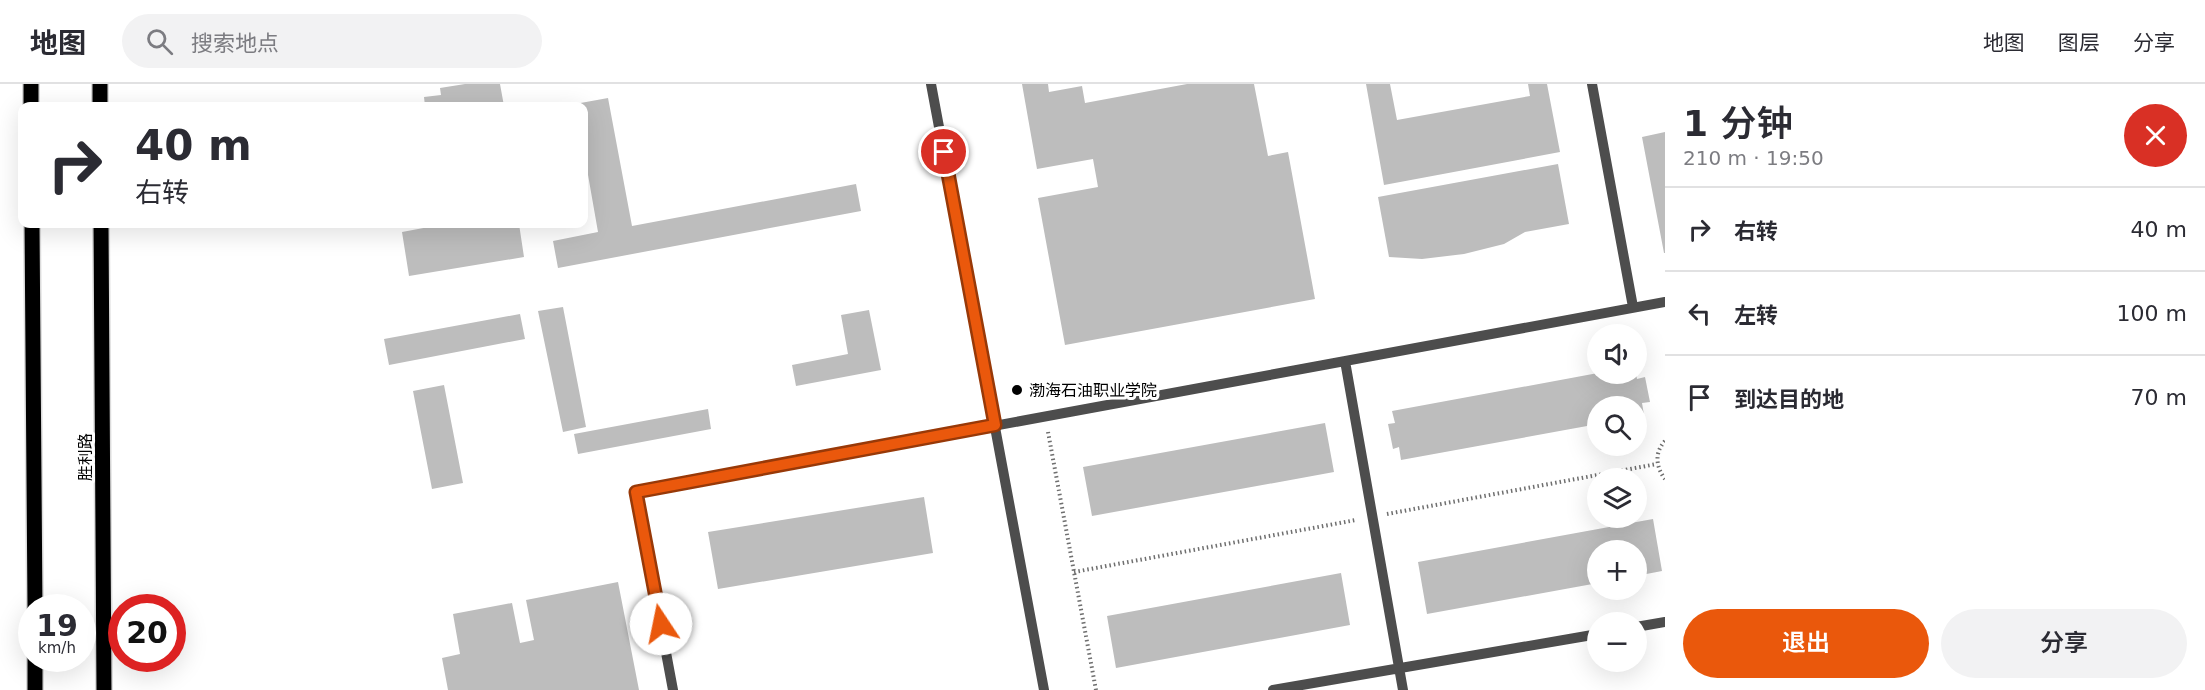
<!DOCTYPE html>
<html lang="zh">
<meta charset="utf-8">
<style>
:root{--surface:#fff;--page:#f2f2f3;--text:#2b2b33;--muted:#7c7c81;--line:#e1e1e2;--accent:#ea580c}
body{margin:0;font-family:"DejaVu Sans","Noto Sans SC",sans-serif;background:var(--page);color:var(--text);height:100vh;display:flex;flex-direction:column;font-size:22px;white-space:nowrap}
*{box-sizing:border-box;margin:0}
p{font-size:20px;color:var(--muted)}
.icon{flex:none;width:33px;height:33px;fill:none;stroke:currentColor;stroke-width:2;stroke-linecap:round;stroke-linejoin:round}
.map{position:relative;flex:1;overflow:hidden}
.drawer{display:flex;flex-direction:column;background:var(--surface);width:540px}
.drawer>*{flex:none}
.banner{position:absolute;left:18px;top:18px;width:570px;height:126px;border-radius:12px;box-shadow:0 6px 24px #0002;background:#fff;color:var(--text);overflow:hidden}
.tools{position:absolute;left:1587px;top:240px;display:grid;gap:12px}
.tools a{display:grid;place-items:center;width:60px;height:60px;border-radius:50%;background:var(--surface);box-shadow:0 6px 24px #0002;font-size:30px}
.speed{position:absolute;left:18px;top:510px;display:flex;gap:12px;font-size:30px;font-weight:700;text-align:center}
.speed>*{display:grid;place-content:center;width:78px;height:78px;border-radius:50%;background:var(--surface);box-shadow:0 6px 24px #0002;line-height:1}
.speed small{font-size:15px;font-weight:400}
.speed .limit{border:9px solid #d22;background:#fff;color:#111}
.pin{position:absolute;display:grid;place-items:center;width:51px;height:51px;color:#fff;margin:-26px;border:3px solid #fff;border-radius:50%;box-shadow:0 2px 6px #0007}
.me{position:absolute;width:66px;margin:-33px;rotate:349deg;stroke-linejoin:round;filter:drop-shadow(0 0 4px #0008)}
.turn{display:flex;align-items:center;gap:21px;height:126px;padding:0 18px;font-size:27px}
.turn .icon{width:78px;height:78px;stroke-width:2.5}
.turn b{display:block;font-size:42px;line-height:51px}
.round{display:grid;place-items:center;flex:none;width:63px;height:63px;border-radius:32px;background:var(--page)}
.summary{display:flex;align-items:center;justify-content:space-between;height:102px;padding:0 18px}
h1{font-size:36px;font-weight:600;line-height:45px}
.primary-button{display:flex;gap:12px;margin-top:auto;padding:12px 18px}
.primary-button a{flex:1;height:69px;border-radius:36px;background:var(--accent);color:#fff;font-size:24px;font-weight:600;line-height:69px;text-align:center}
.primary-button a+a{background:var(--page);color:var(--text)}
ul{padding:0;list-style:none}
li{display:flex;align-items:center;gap:18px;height:84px;padding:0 18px;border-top:2px solid var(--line)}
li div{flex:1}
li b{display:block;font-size:22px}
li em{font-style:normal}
header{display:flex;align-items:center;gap:36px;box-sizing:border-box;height:84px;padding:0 30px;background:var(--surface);border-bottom:2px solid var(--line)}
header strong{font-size:28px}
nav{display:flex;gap:33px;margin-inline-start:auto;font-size:21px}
.search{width:420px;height:54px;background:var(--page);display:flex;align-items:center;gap:15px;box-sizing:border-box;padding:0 21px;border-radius:33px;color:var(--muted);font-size:22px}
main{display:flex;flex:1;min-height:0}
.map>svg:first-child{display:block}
.building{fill:#bdbdbd}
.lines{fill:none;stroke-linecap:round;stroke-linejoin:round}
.major-casing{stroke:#dbdbdb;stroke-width:18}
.path{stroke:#6f6f6f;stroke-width:4;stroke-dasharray:1.5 3;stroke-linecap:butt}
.minor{stroke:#4d4d4d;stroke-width:10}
.major{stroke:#000;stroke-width:15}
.route-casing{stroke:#983908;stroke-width:15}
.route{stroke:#ea580c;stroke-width:10}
.poi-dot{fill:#000;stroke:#fff;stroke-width:2}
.labels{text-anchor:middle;stroke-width:6;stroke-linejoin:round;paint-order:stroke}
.poi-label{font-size:16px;fill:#000;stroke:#fff;text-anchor:start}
.street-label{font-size:16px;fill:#000;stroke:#fff}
</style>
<header>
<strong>地图</strong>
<div class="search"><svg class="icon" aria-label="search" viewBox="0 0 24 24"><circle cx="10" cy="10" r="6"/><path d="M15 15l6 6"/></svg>搜索地点</div>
<nav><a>地图</a><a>图层</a><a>分享</a></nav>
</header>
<main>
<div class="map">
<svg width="1665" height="606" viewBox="0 0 1665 606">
<rect width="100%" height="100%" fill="#fff"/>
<!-- building -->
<path class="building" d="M465,0H500L504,22H425L424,13L441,11L440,4Z
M1022,0H1048L1049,8L1082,2L1085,19L1187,0H1254L1268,72L1288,68L1315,215L1065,261L1038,114L1098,103L1093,75L1037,85Z
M1366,0H1390L1397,36L1530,12L1528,0H1547L1560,68L1384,101Z
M608,14L632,142L856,100L861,127L558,184L553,157L598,148L584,68V22H575V20Z
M1665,48V169H1664L1642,53Z
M1558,80L1569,140L1525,148L1504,160L1464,170L1422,175L1389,173L1378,113Z
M445,140H519L524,173L409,192L402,148Z
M563,223L586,343L563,348L538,227Z
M869,226L881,286L796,302L792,281L848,270L841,231Z
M520,230L525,255L389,281L384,255Z
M1598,289L1636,290L1637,295L1645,293L1650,318L1642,319L1644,331L1636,333V322H1598V340L1401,376L1399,363L1393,365L1388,340L1395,339L1392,327Z
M444,301L463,399L432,405L413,307Z
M708,325L711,345L578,370L574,350Z
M1325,339L1334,388L1092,432L1083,383Z
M924,413L933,469L718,505L708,448Z
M1653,435L1662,487L1636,492V466H1598V499L1427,530L1418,478Z
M1341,489L1350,541L1116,584L1107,532Z
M618,498L639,606H448L442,574L460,570L453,530L512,519L520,559L534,556L526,516Z"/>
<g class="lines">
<defs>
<path id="major" d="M31,0V22
M100,0V22
M32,140L35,524
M101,140L104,606
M35,574V606"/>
</defs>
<!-- major casing -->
<use href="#major" class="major-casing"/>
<!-- path -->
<path class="path" d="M1048,348L1096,606
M1665,357C1654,369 1656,383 1665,395
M1387,430L1657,380
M1074,488L1356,436"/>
<!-- minor -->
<path class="minor" d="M931,0L1044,606
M1592,0L1633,223
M1345,277L1403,606
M1636,543L1665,538
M673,606L636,408L1665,218
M1273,606L1598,550"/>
<!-- major -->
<use href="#major" class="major"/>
</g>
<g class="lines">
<defs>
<path id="route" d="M661,540L636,408L995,341L944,68"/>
</defs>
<!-- route casing -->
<use href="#route" class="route-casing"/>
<!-- route -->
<use href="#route" class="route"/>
</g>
<!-- markers -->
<circle class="poi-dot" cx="1017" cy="306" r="6"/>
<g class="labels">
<!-- poi labels -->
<g class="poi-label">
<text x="1029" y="312">渤海石油职业学院</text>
</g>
<!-- street labels -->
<g class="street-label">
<text transform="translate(85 373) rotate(-90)" y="6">胜利路</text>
</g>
</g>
</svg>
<div class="tools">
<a><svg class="icon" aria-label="sound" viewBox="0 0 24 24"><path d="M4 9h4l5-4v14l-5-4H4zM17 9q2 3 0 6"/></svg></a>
<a><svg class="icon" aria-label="search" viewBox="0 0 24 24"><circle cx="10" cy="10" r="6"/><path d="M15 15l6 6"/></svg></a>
<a><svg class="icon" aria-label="layers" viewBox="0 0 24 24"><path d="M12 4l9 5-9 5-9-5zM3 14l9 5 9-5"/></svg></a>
<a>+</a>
<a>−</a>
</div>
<div class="speed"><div>19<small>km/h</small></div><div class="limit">20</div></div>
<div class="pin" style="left:944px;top:68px;background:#d93025"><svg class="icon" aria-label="arrive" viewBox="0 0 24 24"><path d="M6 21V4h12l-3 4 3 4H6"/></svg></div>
<svg class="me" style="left:661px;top:540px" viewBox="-20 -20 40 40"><circle r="19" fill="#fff"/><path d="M0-13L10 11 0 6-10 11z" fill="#ea580c"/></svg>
<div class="banner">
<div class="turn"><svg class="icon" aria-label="right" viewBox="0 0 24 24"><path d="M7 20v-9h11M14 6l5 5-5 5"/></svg><div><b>40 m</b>右转</div></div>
</div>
</div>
<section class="drawer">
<div class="summary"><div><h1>1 分钟</h1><p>210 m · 19:50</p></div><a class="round" style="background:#d93025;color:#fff"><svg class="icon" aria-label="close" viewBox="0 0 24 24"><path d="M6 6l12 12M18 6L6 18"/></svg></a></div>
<ul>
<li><svg class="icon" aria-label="right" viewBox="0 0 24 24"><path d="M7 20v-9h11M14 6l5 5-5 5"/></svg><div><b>右转</b></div><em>40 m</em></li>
<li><svg class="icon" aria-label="left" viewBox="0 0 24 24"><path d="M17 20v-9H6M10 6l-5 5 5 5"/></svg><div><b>左转</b></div><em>100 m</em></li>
<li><svg class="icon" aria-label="arrive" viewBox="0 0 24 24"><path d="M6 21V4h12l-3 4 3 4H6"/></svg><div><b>到达目的地</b></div><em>70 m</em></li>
</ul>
<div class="primary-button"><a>退出</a><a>分享</a></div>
</section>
</main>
